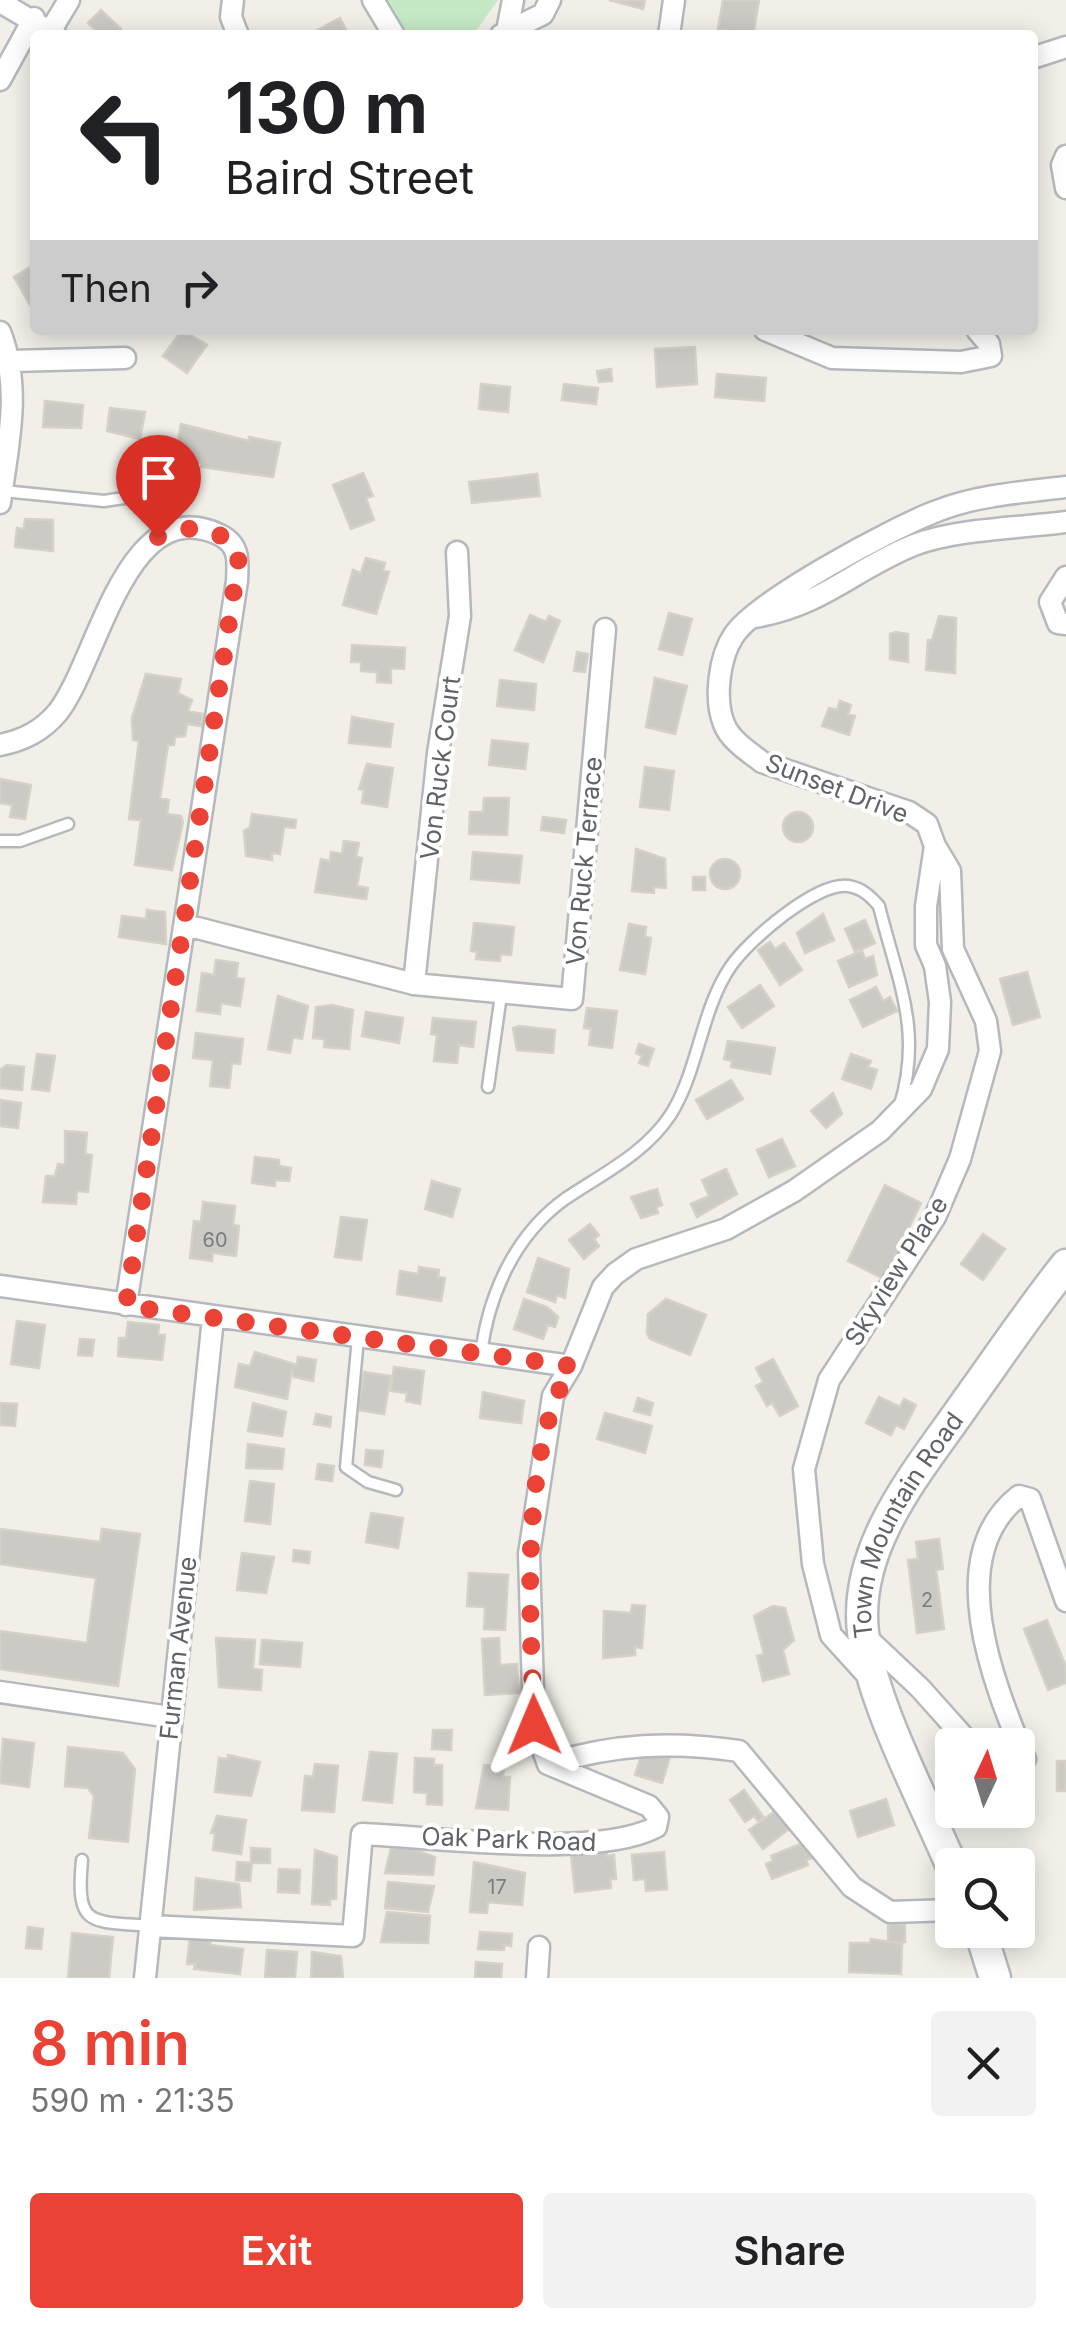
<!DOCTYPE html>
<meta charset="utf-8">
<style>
:root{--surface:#fff;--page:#f2f2f2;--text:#202124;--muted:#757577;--accent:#ea4335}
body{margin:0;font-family:Inter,sans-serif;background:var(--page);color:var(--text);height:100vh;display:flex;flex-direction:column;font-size:38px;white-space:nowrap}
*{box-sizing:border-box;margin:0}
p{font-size:32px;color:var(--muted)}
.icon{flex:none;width:55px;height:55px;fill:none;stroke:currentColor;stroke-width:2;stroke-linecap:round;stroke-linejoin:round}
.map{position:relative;height:1978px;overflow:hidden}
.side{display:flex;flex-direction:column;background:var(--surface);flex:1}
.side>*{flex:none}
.banner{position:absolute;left:30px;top:30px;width:1008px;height:305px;border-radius:10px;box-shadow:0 5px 25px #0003;background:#fff;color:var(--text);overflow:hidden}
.needle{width:65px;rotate:4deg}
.fabs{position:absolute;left:935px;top:1728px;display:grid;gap:20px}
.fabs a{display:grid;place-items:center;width:100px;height:100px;border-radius:10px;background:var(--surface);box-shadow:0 5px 25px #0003;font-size:50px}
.pin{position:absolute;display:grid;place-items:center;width:85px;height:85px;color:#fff;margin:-102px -42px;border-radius:50% 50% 50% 0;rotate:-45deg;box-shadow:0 0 10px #0007}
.pin .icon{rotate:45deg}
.me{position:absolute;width:110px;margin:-55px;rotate:359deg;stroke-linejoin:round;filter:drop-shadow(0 0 8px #0008)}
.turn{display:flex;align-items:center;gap:35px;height:210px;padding:0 30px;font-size:45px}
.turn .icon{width:130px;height:130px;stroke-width:2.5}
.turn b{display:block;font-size:70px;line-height:85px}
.then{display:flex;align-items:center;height:95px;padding:0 30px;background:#0003;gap:20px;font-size:38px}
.round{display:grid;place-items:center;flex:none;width:105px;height:105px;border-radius:10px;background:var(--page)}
.overview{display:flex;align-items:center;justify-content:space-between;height:170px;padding:0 30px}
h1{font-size:60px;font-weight:600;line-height:75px;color:var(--accent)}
.action{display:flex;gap:20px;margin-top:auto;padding:20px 30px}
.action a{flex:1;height:115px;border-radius:10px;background:var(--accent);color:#fff;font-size:40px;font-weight:600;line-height:115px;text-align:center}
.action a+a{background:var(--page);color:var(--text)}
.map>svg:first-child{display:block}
.green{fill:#c5e8c5}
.building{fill:#cccac5;stroke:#d6d1c6;stroke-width:2.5}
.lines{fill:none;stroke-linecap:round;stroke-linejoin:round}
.service-casing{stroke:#b5b8bc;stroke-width:15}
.minor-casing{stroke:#b5b8bc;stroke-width:25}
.secondary-casing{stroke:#b6babf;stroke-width:35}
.service{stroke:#fff;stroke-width:10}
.minor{stroke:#fff;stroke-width:20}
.secondary{stroke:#fff;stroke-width:30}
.route{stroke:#ea4335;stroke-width:18;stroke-dasharray:0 32.4}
.labels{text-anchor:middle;stroke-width:8;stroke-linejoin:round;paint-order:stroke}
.number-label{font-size:20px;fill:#7a7d7f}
.street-label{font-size:25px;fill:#5f6368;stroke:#fff}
</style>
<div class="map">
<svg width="1066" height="1978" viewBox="0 0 1066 1978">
<rect width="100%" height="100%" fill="#f1efe8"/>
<!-- green -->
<path class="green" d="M387,0H498L473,35H408Z"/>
<!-- building -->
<path class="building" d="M609,0H645L643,9Z
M723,0H759L753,35L718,29Z
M101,10L121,29L115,35H101L88,23Z
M340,18L349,35H313L312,33Z
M32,266L35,303L30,305L14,277Z
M182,330L207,345L187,373L163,356Z
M695,347L697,384L657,387L655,349Z
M611,369L612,381L599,382L597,371Z
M717,374L766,378L764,401L715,397Z
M481,384L510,387L508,412L479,409Z
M564,384L598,388L596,404L562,400Z
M45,401L83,405L81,428L43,427Z
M110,408L145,412L140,439L107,431Z
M181,424L249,441V437L280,443L273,477L201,467L202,463L175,458Z
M363,473L373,496L366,498L374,520L351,529L333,485Z
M537,474L540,496L472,503L469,482Z
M25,519L53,520V551L15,547L17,528L24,529Z
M366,558L385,563L383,571L389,572L376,614L343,605L353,570L361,573Z
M669,613L692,619L682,655L659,649Z
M530,615L546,622L549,616L560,621L543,662L515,650Z
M939,616L956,618L955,673L926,670L928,640H932Z
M895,632L908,634V662L890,659V634Z
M352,645L405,648L404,669L391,668V683L377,682V672L361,671V662H351Z
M577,652L588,654L585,672L574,671Z
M146,674L181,679L178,693L192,700L188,711L203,714L201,726L187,724L185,736L175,737L174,745H168L160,798L169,800L167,814L181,816L183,822L172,870L135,865L141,820L129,819L139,741L133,740L132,718Z
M655,678L687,686L675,734L646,727Z
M500,680L536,684L534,710L497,706Z
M840,701L851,705L848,714L855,716L849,735L822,726L829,708L837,710Z
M352,717L393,724L390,747L349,743Z
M492,740L528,744L525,769L489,765Z
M367,764L393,768L387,807L362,803L364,790L359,789Z
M645,767L674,771L669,810L640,807Z
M0,779L31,785L25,819L10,817L12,805L0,803Z
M484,798H509L507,835L469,834L470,812H483Z
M783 827a15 15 0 1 1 30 0a15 15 0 1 1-30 0Z
M252,814L296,820L295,828L284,827L280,854L272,853V860L246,856L244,831L250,827Z
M543,817L566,820L564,833L541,830Z
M344,841L359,843L356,857L362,858L357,886L368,888L366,899L315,892L321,859L330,861L331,852L342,854Z
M636,849L665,859L666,888L654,887V893L632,891Z
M473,852L522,856L519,883L471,879Z
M710 874a15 15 0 1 1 30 0a15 15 0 1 1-30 0Z
M693,877H705V890H693Z
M147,910L165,912L166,944L119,937L122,916L146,919Z
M823,914L834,940L805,953L797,933Z
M865,920L875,943L855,952L845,929Z
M474,923L514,927L511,955L501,954L500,961L476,959L477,952L471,951Z
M629,924L646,927L645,937L651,938L645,974L620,970Z
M770,942L775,949L784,943L802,970L780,985L758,950Z
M862,951L865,959L873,956L877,975L849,987L838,961Z
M216,960L238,963L236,978L244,979L240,1006L221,1003L220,1014L197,1011L202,973L214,975Z
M1027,972L1040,1017L1013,1025L1000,979Z
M760,985L774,1006L742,1028L728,1007Z
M876,987L883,1001L890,997L897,1011L863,1027L850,1000Z
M278,996L308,1006L302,1039L293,1037L290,1053L268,1049Z
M332,1005L353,1010L349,1049L324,1047L325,1039L313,1038L316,1007Z
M587,1008L617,1011L612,1048L589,1045L591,1029L584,1028Z
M366,1012L403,1018L399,1043L362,1036Z
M433,1018L476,1022L473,1047L459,1045L457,1063L434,1061L437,1035L431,1034Z
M519,1026L555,1030L553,1053L517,1050L513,1028Z
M196,1033L243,1039L240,1064L232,1063L229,1088L210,1086L213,1060L193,1058Z
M728,1041L775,1048L770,1074L731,1067L732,1061L724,1059Z
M639,1044L654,1049L648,1066L639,1063L642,1056L636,1053Z
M37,1054L55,1056L49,1091L32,1089Z
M851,1054L871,1061L868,1067L877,1070L871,1089L842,1079Z
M7,1065L24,1067L22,1090L0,1088L1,1069Z
M731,1080L743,1099L707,1119L696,1100Z
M833,1093L842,1114L826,1128L811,1111Z
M0,1100L21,1103L18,1128L0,1126Z
M65,1131L87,1133L85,1154L92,1155L88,1192L77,1191L76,1204L43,1202L46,1176H55L58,1164L65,1165Z
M782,1139L795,1166L769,1177L757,1150Z
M255,1157L279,1160V1166L291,1168L289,1181L275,1180V1186L252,1183Z
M726,1169L737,1194L697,1217L691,1204L709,1196L702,1180Z
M432,1181L460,1189L452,1217L425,1209Z
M885,1185L921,1203L884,1279L848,1261Z
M657,1189L662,1205L656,1207L658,1213L641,1218L631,1197Z
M203,1202L235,1206L233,1225L239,1226L236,1256L213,1253L212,1261L190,1258L194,1221L201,1222Z
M341,1217L367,1220L361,1260L335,1257Z
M590,1224L599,1235L594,1239L599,1246L584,1259L569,1240Z
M983,1234L1005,1249L983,1280L961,1264Z
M538,1258L569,1269L565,1298L557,1295L555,1302L527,1292Z
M419,1267L439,1270L438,1277L445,1278L441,1301L397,1294L400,1271L418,1274Z
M524,1299L547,1307L558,1317L555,1327L548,1325L543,1339L514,1329Z
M666,1299L706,1315L690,1355L650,1339L647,1333L648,1314Z
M17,1321L45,1325L39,1368L11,1364Z
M128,1322L159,1325L158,1335H165L162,1360L118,1356L119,1338H126Z
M80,1339L94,1340L92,1356L78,1355Z
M255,1352L297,1365L298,1357L316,1360L313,1381L294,1377L292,1370L287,1399L235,1387L239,1364L250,1366Z
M773,1359L798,1406L780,1416L772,1403L767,1406L756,1386L763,1382L756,1368Z
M394,1367L424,1371L420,1404L406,1401L407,1393L391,1391Z
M364,1372L391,1376L384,1414L358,1410Z
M483,1392L524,1401L521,1423L480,1418Z
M879,1397L900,1407L904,1399L916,1405L904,1429L896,1425L891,1435L866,1423Z
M638,1398L653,1403L650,1415L634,1411Z
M0,1403L17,1404L15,1426L0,1425Z
M253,1403L286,1412L282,1436L248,1431Z
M605,1413L652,1426L645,1453L597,1439Z
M316,1414L331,1417L330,1427L314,1424Z
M248,1444L284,1449L282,1469L246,1468Z
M366,1450L383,1451L381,1467L365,1465Z
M318,1464L334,1466L332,1481L316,1479Z
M250,1481L274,1484L270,1524L245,1521Z
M371,1513L403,1518L398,1548L366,1542Z
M0,1529L100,1542L102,1529L140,1534L118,1686L0,1669V1631L87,1643L96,1578L0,1564Z
M939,1539L943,1569L936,1570L944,1629L917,1633L908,1560L918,1559L916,1542Z
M294,1550L310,1552L309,1563L293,1561Z
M242,1553L274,1557L266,1593L237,1590Z
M469,1573L508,1575L505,1630L484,1629L485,1607L467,1606Z
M632,1605L645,1606L642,1648L635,1647V1655L603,1658L604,1611L631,1613Z
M773,1606L785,1608L794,1640L783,1650L789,1674L763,1681L757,1656L764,1654L754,1616Z
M1047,1620L1066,1667V1683L1048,1690L1024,1629Z
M216,1638L255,1640L253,1669L262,1670L261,1690L219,1687Z
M499,1638L500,1665L517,1664L519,1693L485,1695L482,1639Z
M262,1640L302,1643L300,1667L260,1664Z
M433,1730H452L451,1750L432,1749Z
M3,1739L34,1743L29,1787L0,1783Z
M68,1747L123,1753L135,1769L128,1842L89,1838L94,1796L88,1788L65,1786Z
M643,1750L671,1753L662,1783L635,1775Z
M370,1752L397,1754L392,1803L363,1800Z
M228,1755L260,1762L251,1796L215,1792L219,1758L228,1759Z
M415,1758L434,1759V1765H442V1805L427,1804V1793L414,1792Z
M1057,1761H1066V1791H1057Z
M315,1764L338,1766L334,1812L302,1810L305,1776L313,1777Z
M484,1765L504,1766L503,1777H510L508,1810L476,1808Z
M744,1790L764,1818L758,1821L754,1816L745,1822L730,1800Z
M886,1799L894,1825L858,1837L850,1811Z
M775,1811L789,1829L763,1849L749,1830Z
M217,1816L246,1820L241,1854L213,1850L215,1833H211Z
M805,1842L812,1858L806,1860L808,1865L772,1879L766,1864L773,1861L771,1856Z
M404,1846L435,1857L433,1875L385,1873L391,1848Z
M251,1848L270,1849V1863H251Z
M315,1850L337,1857L336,1899H330V1905L312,1904Z
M606,1850L607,1856L614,1855L616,1879H610L611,1888L575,1892L571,1854Z
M664,1852L667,1889L646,1891L645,1879L634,1880L632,1855Z
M237,1862L252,1863L250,1881L236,1880Z
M474,1862L525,1873L522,1905L488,1902L487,1913L470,1912Z
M279,1869L300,1870L299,1893L278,1892Z
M196,1878L239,1884L241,1907L194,1910Z
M388,1882L434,1886L428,1912L385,1908Z
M387,1912L430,1916L428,1943L381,1942Z
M888,1924H905V1942H888Z
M28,1927L43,1929L41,1949L26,1948Z
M480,1932L512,1934L511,1946L504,1945V1950L478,1949Z
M72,1933L113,1937L109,1978H68Z
M190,1937L211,1939L210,1945L243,1949L240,1974L194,1969L195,1964H187Z
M871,1939L902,1944L901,1974L849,1972L850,1943H870Z
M267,1950L297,1952L295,1978H265Z
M312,1952L341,1956L343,1978H311Z
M476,1962L502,1964L501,1978H475Z"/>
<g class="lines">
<defs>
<path id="service" d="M3,491L104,501L190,488
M0,841H20L68,824
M488,1087L501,995
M358,1338L346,1467L368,1482L396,1490
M481,1355C488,1295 515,1235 565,1199C602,1174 646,1153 671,1114C699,1069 701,1009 731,966C749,940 816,882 848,886C862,888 870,896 879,906C897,980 923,1029 900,1105
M82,1860C76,1927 88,1921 150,1926"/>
<path id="minor" d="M233,0L231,17L238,35
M373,0L394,35
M0,2L56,35
M51,30L69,0
M507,31L513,0
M501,35L543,14L550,0
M669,35L674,0
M1032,58L1066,47
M0,80L34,18
M1066,156L1062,165L1066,188
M765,330L832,358L961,362L991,356L989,344L977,330
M0,332C22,388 8,445 0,503
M11,361L125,358
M1066,577L1050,602L1058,623L1066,624
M755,617C826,604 852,570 914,545C955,529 1021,528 1066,522
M0,745C24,740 42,731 58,712C99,659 126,490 220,535C240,545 238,561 237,581L126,1305
M186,925L414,984L572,999L605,629
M414,984L438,753L460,616L457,552
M0,1286L571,1366
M868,1639L920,1688L971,1745
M869,1677L831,1635L813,1564L804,1469L829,1380L935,1217L960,1159L990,1051L986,1021L953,949L950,871L935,846
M0,1692L170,1717
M548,1764C614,1744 671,1741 739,1751L852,1887L890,1912L952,1910
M1018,1768L1025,1759C995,1686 941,1557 1019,1496L1030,1499L1066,1601
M151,1926L353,1936L362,1834C435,1837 596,1859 656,1827L658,1817L649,1806L548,1764L534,1725L529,1554L553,1396L571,1366L603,1287L615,1274L636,1259L726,1229L794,1191L880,1131L921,1089L938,1049L940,1002L935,966L926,945V906L935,846L927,824L909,812L762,762C749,752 730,740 724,724C714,699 719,657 734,635C756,601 896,526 937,511C977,495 1024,492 1066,487
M145,1978L213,1318
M537,1978L539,1947"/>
<g id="secondary">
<path id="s1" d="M952,1867C924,1800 871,1702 863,1632C853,1544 921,1468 967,1401C1000,1355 1031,1309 1066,1265"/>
<path d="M980,1930L995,1978"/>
</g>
</defs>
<!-- service casing -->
<use href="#service" class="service-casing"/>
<!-- minor casing -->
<use href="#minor" class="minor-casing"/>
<!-- secondary casing -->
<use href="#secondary" class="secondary-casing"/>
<!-- service -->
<use href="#service" class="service"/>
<!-- minor -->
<use href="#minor" class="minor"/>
<!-- secondary -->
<use href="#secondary" class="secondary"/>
</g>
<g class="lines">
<!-- route -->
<path class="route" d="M158,537C188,524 221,523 239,556L126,1306L572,1366C517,1453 531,1624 534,1725"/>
</g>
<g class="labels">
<!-- number labels -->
<g class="number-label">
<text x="215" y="1247">60</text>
<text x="927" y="1607">2</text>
<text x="497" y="1894">17</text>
</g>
<!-- street labels -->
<g class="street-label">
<text transform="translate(440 768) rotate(-83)" y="9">Von Ruck Court</text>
<text transform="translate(837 788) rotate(21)" y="9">Sunset Drive</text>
<text transform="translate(584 861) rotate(-85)" y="9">Von Ruck Terrace</text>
<text transform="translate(896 1271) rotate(-58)" y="9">Skyview Place</text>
<text dy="9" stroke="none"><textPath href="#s1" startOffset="370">Town Mountain Road</textPath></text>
<text transform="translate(178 1648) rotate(-84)" y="9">Furman Avenue</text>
<text transform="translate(509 1839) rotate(2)" y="9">Oak Park Road</text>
</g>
</g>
</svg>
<div class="fabs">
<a><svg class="needle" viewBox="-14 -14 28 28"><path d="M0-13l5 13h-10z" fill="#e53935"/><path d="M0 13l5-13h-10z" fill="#757577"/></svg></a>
<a><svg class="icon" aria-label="search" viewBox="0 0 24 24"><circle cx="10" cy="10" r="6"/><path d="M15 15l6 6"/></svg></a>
</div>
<div class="pin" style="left:158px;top:537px;background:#d93025"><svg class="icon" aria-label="arrive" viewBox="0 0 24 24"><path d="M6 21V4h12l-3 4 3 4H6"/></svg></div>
<svg class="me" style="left:534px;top:1725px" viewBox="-20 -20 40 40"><path d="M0-17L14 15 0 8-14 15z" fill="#ea4335" stroke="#fff" stroke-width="4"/></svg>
<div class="banner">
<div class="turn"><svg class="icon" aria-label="left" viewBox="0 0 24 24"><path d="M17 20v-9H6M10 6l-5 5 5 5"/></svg><div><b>130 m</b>Baird Street</div></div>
<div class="then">Then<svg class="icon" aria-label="right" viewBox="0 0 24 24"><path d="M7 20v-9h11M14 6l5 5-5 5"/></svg></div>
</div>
</div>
<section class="side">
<div class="overview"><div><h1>8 min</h1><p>590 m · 21:35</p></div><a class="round"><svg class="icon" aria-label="close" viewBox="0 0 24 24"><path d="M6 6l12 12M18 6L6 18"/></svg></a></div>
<div class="action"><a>Exit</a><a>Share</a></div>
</section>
